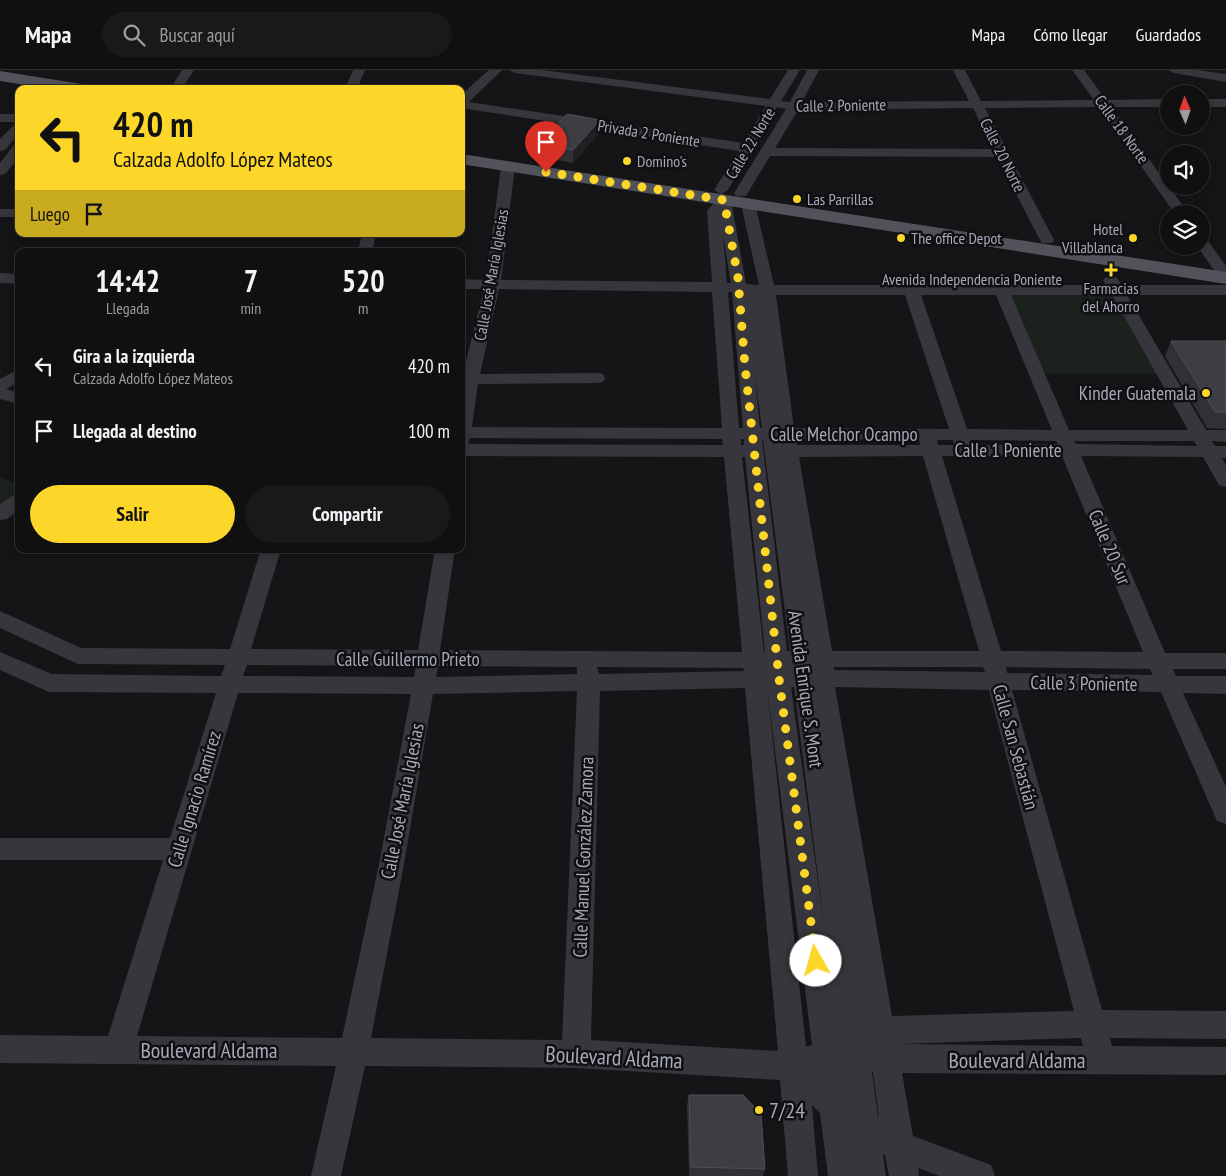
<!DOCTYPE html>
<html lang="es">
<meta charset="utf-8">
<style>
:root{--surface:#101011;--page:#19191a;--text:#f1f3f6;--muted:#9c9d9f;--line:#303031;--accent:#fcd628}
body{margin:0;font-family:"PT Sans Narrow",sans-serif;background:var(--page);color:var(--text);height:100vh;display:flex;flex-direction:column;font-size:19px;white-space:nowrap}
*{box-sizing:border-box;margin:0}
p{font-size:16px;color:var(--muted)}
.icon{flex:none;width:28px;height:28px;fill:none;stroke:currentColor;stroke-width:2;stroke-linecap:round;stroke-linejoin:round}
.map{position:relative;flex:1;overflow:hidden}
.sheet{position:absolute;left:15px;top:178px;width:450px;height:305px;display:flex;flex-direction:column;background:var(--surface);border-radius:10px;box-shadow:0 2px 12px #0003,0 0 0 1px var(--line)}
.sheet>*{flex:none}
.top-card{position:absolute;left:15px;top:15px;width:450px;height:152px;border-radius:10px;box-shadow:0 2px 12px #0003,0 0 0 1px var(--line);background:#fcd628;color:#111;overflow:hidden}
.needle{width:32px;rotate:358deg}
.tools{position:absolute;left:1160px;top:15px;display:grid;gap:10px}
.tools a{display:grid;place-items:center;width:50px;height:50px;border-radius:50%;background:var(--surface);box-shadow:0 2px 12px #0003,0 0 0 1px var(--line);font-size:25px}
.pin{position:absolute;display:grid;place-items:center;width:42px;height:42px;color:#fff;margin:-51px -21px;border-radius:50% 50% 50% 0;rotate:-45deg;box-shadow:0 0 5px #0007}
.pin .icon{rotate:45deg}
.me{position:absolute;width:55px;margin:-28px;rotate:353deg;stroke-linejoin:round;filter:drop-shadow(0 0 4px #0008)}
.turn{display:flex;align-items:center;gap:18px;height:105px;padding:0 15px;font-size:22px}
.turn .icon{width:65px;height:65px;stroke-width:2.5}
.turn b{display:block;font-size:35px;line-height:42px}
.then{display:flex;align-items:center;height:48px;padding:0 15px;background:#0003;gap:10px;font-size:19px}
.eta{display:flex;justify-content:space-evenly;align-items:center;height:85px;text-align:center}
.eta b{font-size:30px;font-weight:800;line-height:35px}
.cta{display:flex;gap:10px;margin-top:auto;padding:10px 15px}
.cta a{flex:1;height:58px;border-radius:30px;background:var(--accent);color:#111;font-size:20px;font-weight:800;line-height:58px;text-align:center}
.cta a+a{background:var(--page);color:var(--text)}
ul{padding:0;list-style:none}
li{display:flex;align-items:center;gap:15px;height:65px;padding:0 15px}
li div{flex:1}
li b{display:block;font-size:19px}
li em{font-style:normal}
header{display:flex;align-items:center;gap:30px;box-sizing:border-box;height:70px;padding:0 25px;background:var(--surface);border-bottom:1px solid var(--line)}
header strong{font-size:24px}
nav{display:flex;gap:28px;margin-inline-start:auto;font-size:18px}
.search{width:350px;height:45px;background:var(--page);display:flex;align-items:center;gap:12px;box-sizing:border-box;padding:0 18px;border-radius:28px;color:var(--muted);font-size:19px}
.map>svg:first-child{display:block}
.green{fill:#1b221d}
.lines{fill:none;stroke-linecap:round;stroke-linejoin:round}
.minor{fill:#36363c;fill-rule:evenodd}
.primary{fill:#52525b;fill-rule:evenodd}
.wall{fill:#313135}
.shaded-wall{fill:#202023}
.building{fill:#3d3e43;stroke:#4e4f55}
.route{stroke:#fcd628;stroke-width:9;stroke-dasharray:0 16.2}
.poi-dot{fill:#fcd628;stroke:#101012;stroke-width:2}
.labels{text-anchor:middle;stroke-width:5;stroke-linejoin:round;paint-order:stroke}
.far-street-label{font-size:16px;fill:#a6a9b8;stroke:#101012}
.far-poi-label{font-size:16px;fill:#a6a9b8;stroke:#101012;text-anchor:start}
.poi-label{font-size:19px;fill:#a6a9b8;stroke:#101012;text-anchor:end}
.street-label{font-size:19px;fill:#a6a9b8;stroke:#101012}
.near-street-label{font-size:22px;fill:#a6a9b8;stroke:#101012}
.near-poi-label{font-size:22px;fill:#a6a9b8;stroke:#101012;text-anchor:start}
</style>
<header>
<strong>Mapa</strong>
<div class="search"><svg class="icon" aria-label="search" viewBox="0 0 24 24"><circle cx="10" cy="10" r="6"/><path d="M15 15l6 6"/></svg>Buscar aquí</div>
<nav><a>Mapa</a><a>Cómo llegar</a><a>Guardados</a></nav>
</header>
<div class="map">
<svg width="1226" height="1106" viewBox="0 0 1226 1106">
<rect width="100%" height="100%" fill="#151517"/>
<!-- green -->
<path class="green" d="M1002,220H1116L1164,304L1036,303Z
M0,407L19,415V421L2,434L0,433Z"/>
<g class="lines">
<!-- minor -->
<path class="minor" d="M182,0H194L182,19H170Z
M353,0H365L357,19H345Z
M489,0H502L469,32L743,73L766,36L515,3L509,0H542L770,29L788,0H800L781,31L790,32L807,0H819L802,32L969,31L953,0H965L981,31L1094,30L1072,0H1084L1106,30L1169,29V37H1111L1189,144H1175L1099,37L985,38L1054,170L1052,173H1042L1040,170L997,87L770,86L746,126H736L734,123L786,39L777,37L728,120L721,124L714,120L739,81L461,38V25ZM973,38L993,79L775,78L798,40Z
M1168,0H1197L1226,4V12L1174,3Z
M1201,29H1226V37H1201Z
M0,44H19V63L5,80L0,81V69L17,52H0Z
M19,74V87L5,104L0,105V93L14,75Z
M508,93L515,97L501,210L712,212L707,141L719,127L724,126L731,130L746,214L759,215L741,134L748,130L755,134L774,215H902L900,209L903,206H913L918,215H992L989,209L992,206H1002L1007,215H1106L1103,210L1106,207H1116L1122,215H1226V225H1127L1206,360H1226V372L1212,371L1215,376H1226V388H1222L1226,395V417L1219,415L1203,387L1081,386L1165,583H1226V599H1173L1176,606H1226V624L1183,623L1226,717V754L1217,751L1161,622L1012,620L1102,940L1226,941V969L1110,968L1112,976L1226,977V1005L902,1003L913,1066L991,1095L995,1106H939L918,1098L919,1106H889L885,1085L883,1084L886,1106H828L820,1043L812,1035L818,1106H788L780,1010L576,998L365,996L341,1106H311L336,996L0,993V965L108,966L163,790H0V768H170L216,623L49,622L0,600V582L52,604L221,606L225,595L78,594L0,558V541L81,578L230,579L261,479H281L251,579L418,580L435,479H455L440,580L742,582L724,387L461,386V311L484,219H461V209L486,210L501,97ZM723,165L730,208L731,213H727ZM499,219L712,222L722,358L472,357L478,314L597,313L603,312L605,308L603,304L597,303L480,304ZM728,222H732L743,358H739ZM776,225H905L949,359L794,358ZM921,225H996L1052,360L967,359ZM1011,225H1112L1188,360H1069ZM755,307L762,358H760ZM470,368L722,369L723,375L468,374ZM741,369H744V375H741ZM762,369H763L790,581H787ZM796,369L919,370L920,375H797ZM937,370H953L954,375H938ZM971,370L1056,371L1058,374L972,375ZM1074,371H1194L1197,376L1076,374ZM923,386L979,581H832L799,387ZM942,386H1062L1143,582L1001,581ZM742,387H745L765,582H764ZM247,595L416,596L414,607L243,606ZM438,596L577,597V604L436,607ZM597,597L743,598L744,601L599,604ZM834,597H983L985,602L834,600ZM1006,597L1150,599L1153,605L1007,603ZM767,617L812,975L806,977ZM791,617H794L825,862ZM835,617L989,620L1074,941L892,946ZM745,618L778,981L591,970L600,621ZM577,621L562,970L371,968L404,794L433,624ZM238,623L411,624L379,794L342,968L137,966ZM1081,968L1083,976L897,974ZM872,1002H873L879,1047L878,1046Z
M0,139H19V147H0Z
M362,164H376L372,181H358Z
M1201,167L1206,168L1226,196V212L1221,210L1197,176H1201Z
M0,203L19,204V214L0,213Z
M19,299V312L6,319L19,323V334L0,329V309Z
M19,424V440L7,449L0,450V434L12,426Z"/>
<!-- primary -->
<path class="primary" d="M0,1L81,14L86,16L89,19H51L0,11Z
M461,84L1226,202V214L461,94Z"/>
</g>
<!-- wall -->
<path class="wall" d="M600,62L573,93L539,87L538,75Z
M1171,271H1226V359L1207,358L1165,286Z
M689,1025L765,1099L763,1106H689L687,1035Z"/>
<!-- shaded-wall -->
<path class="shaded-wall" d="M600,50V62L573,93V80Z"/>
<!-- building -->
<path class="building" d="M567,44L600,50L573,80L538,75Z
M1171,271H1226V342H1215Z
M689,1025H743L761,1044L765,1099L691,1097Z"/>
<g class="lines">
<!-- route -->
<path class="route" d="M546,102L724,130L738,208L745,296L779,608L816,891"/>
</g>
<!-- markers -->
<g class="poi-dot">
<circle cx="627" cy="91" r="5"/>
<circle cx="797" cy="129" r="5"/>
<circle cx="901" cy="168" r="5"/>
<circle cx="1133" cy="168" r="5"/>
<path d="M1108.5 192.5h5v5h5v5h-5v5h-5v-5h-5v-5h5z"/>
<circle cx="1206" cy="323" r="5"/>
<circle cx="759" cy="1040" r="5"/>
</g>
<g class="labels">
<!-- far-street labels -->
<g class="far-street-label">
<text transform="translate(841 35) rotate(-1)" y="6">Calle 2 Poniente</text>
<text transform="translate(1122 59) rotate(54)" y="6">Calle 18 Norte</text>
<text transform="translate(649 63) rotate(9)" y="6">Privada 2 Poniente</text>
<text transform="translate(750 73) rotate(-59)" y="6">Calle 22 Norte</text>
<text transform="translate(1003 85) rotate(63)" y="6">Calle 20 Norte</text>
<text transform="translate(491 205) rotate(-80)" y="6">Calle José María Iglesias</text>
<text x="972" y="215">Avenida Independencia Poniente</text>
</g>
<!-- far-poi labels -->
<g class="far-poi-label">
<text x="637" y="97">Domino's</text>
<text x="807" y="135">Las Parrillas</text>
<text x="1123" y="165" text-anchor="end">Hotel<tspan x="1123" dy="18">Villablanca</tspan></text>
<text x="911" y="174">The office Depot</text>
<text x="1111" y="224" text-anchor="middle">Farmacias<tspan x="1111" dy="18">del Ahorro</tspan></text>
</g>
<!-- poi labels -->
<g class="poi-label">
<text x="1196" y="330">Kinder Guatemala</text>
</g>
<!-- street labels -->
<g class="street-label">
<text x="844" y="371">Calle Melchor Ocampo</text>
<text x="1008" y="387">Calle 1 Poniente</text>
<text transform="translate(1110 477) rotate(67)" y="7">Calle 20 Sur</text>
<text x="408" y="596">Calle Guillermo Prieto</text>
<text transform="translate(1084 613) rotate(1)" y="7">Calle 3 Poniente</text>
<text transform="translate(806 619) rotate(82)" y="7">Avenida Enrique S. Mont</text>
<text transform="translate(1016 677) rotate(75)" y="7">Calle San Sebastián</text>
<text transform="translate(194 729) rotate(-73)" y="7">Calle Ignacio Ramírez</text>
<text transform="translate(402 731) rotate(-79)" y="7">Calle José María Iglesias</text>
<text transform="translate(583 787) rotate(-88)" y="7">Calle Manuel González Zamora</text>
</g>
<!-- near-street labels -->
<g class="near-street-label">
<text x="209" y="988">Boulevard Aldama</text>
<text transform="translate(614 987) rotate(3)" y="8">Boulevard Aldama</text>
<text x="1017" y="998">Boulevard Aldama</text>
</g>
<!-- near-poi labels -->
<g class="near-poi-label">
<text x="769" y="1048">7/24</text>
</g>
</g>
</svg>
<div class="tools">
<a><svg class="needle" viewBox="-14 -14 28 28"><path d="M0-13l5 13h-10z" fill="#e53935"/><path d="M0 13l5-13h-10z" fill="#9c9d9f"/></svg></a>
<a><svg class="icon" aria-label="sound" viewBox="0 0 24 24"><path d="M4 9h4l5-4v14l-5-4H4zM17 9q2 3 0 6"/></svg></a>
<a><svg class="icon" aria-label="layers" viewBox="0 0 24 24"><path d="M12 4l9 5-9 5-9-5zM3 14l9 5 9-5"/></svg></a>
</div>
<div class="pin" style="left:546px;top:102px;background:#d93025"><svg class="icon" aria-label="arrive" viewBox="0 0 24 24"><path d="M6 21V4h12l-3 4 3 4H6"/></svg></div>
<svg class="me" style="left:816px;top:891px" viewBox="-20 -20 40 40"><circle r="19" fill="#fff"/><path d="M0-13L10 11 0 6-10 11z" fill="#fcd628"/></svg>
<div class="top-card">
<div class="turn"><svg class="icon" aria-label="left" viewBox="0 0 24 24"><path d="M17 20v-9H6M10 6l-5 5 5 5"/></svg><div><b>420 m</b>Calzada Adolfo López Mateos</div></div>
<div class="then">Luego<svg class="icon" aria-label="arrive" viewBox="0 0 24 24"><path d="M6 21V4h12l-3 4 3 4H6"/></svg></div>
</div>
<section class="sheet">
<div class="eta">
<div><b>14:42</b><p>Llegada</p></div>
<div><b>7</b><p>min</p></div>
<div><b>520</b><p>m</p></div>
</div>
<ul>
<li><svg class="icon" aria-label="left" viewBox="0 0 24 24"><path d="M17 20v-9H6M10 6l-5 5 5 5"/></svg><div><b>Gira a la izquierda</b><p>Calzada Adolfo López Mateos</p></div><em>420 m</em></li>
<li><svg class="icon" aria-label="arrive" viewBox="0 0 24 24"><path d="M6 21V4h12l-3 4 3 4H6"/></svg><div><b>Llegada al destino</b></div><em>100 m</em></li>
</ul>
<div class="cta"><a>Salir</a><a>Compartir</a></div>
</section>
</div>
